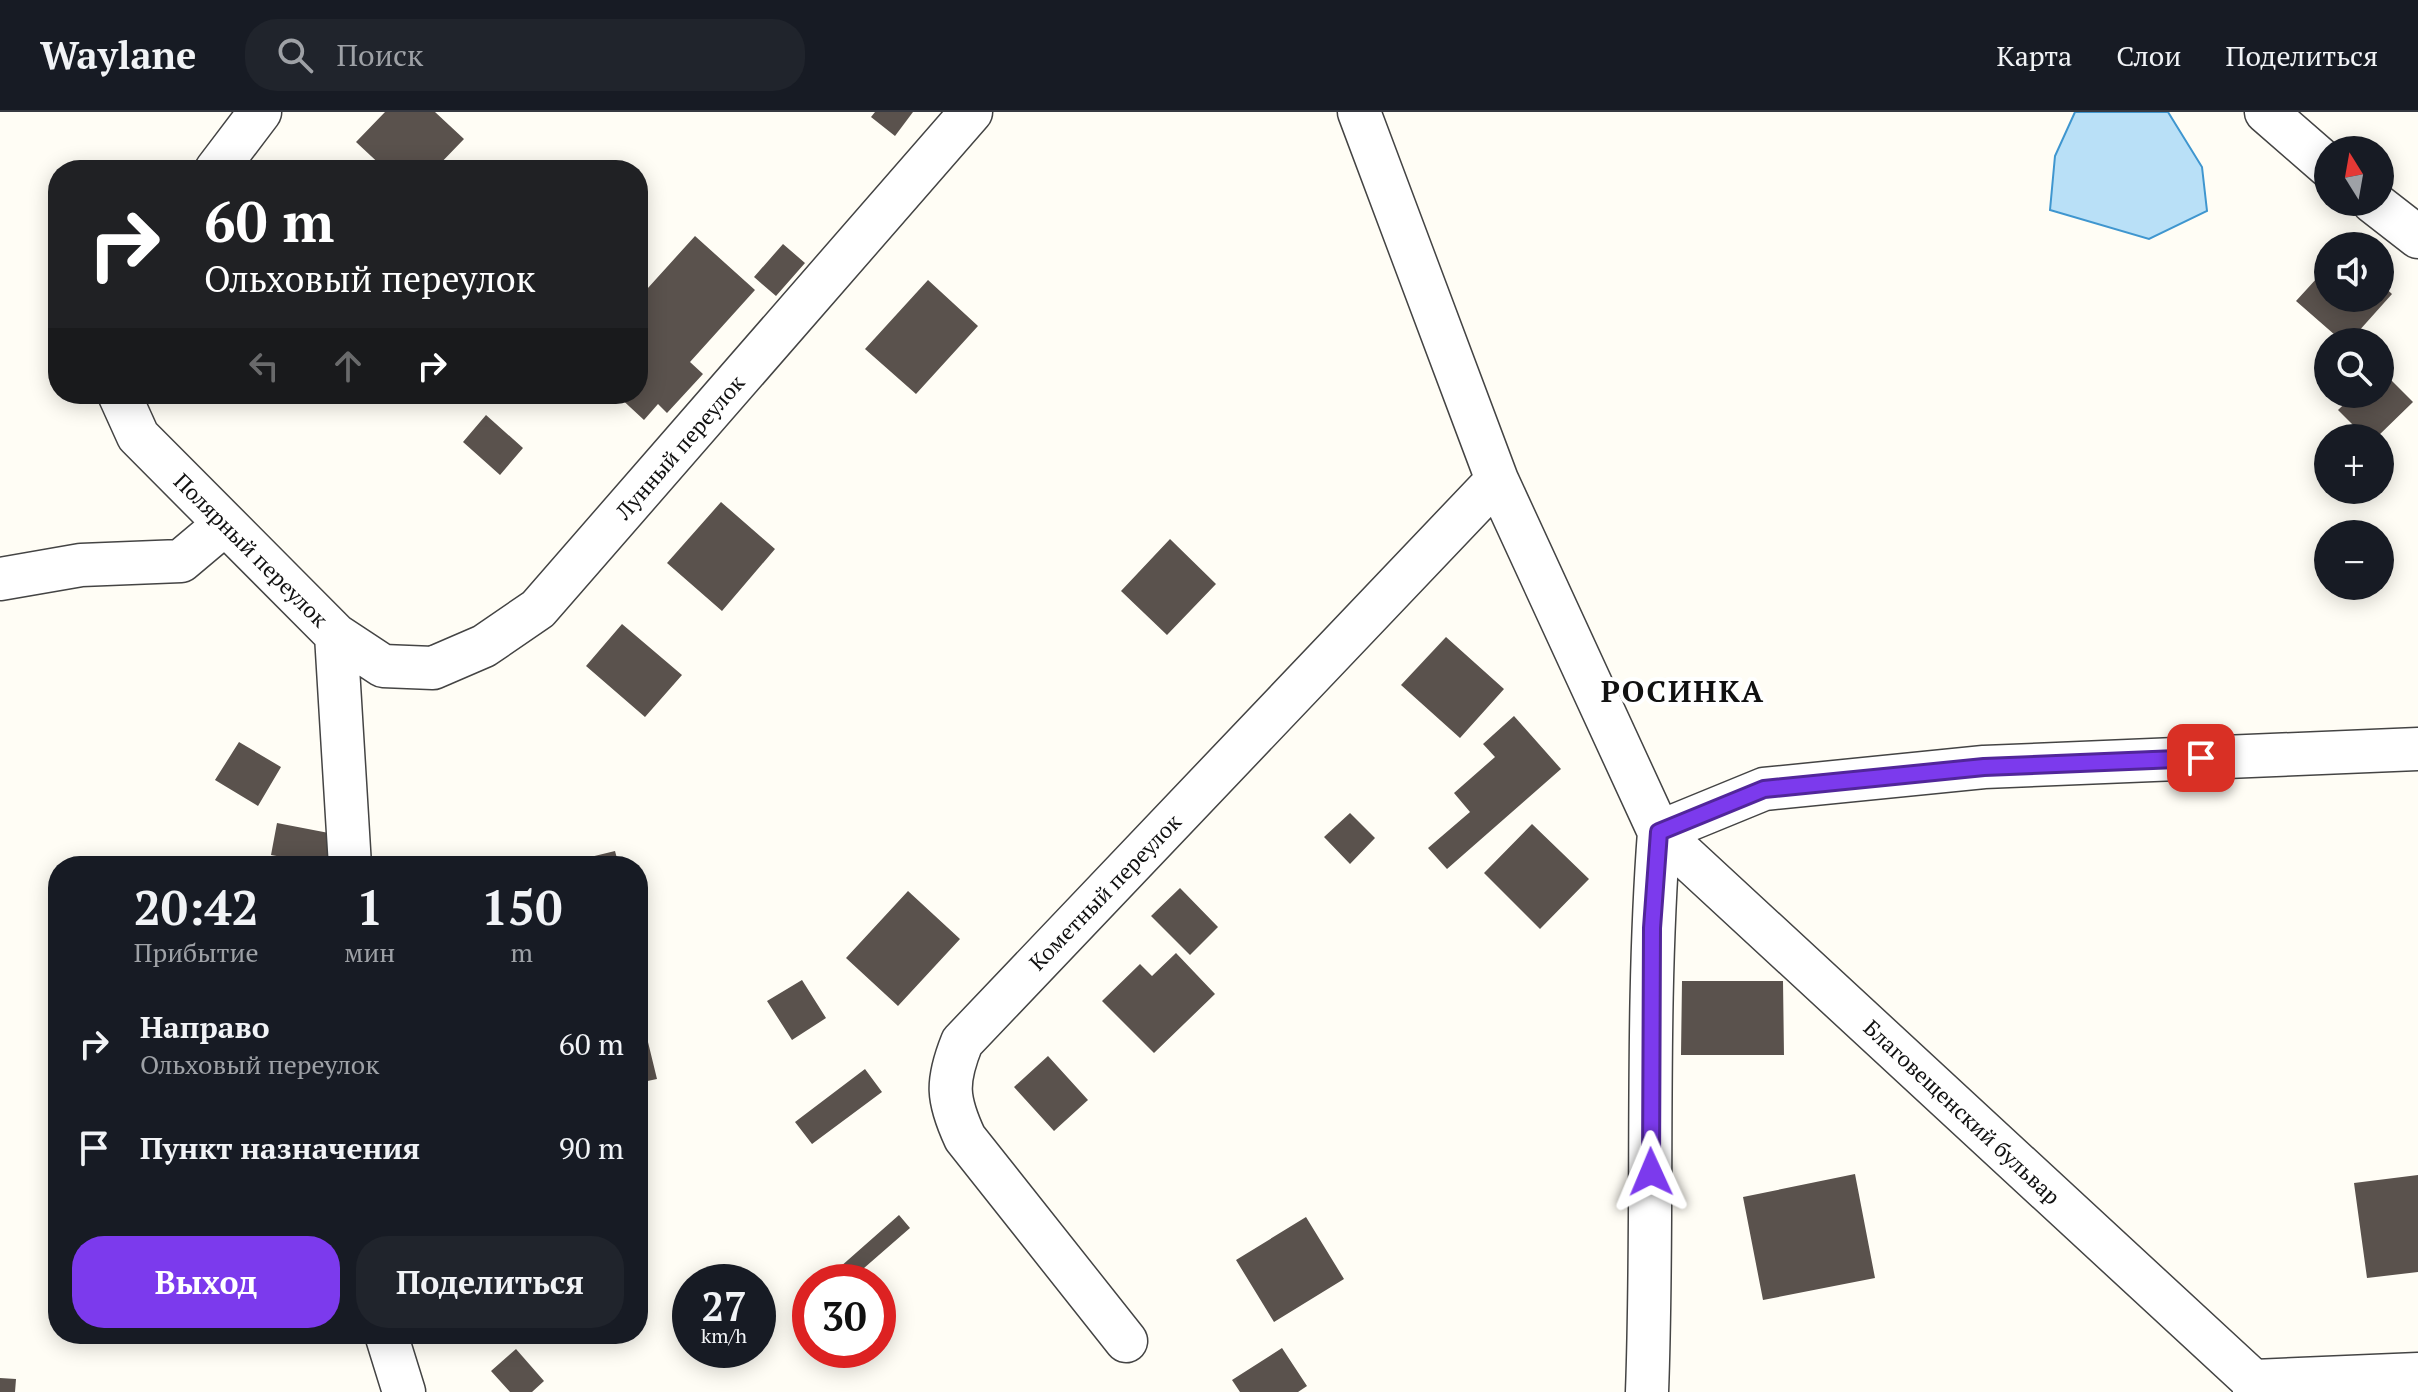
<!DOCTYPE html>
<html lang="ru">
<meta charset="utf-8">
<style>
:root{--surface:#171b24;--page:#20242c;--text:#f1f3f6;--muted:#9ea1a6;--line:#363941;--accent:#7c3aed}
body{margin:0;font-family:"PT Serif",serif;background:var(--page);color:var(--text);height:100vh;display:flex;flex-direction:column;font-size:30px;white-space:nowrap}
*{box-sizing:border-box;margin:0}
p{font-size:26px;color:var(--muted)}
.icon{flex:none;width:44px;height:44px;fill:none;stroke:currentColor;stroke-width:2;stroke-linecap:round;stroke-linejoin:round}
.map{position:relative;flex:1;overflow:hidden}
.side{position:absolute;left:48px;top:744px;width:600px;height:488px;display:flex;flex-direction:column;background:var(--surface);border-radius:32px;box-shadow:0 4px 20px #0003}
.side>*{flex:none}
.banner{position:absolute;left:48px;top:48px;width:600px;height:244px;border-radius:32px;box-shadow:0 4px 20px #0003;background:#202124;color:#fff;overflow:hidden}
.needle{width:52px;rotate:349deg}
.controls{position:absolute;left:2314px;top:24px;display:grid;gap:16px}
.controls a{display:grid;place-items:center;width:80px;height:80px;border-radius:50%;background:var(--surface);box-shadow:0 4px 20px #0003;font-size:40px}
.speed{position:absolute;left:672px;top:1152px;display:flex;gap:16px;font-size:40px;font-weight:700;text-align:center}
.speed>*{display:grid;place-content:center;width:104px;height:104px;border-radius:50%;background:var(--surface);box-shadow:0 4px 20px #0003;line-height:1}
.speed small{font-size:20px;font-weight:400}
.speed .limit{border:12px solid #d22;background:#fff;color:#111}
.pin{position:absolute;display:grid;place-items:center;width:68px;height:68px;color:#fff;margin:-34px;border-radius:16px;box-shadow:0 4px 12px #0006}
.me{position:absolute;width:88px;margin:-44px;rotate:359deg;stroke-linejoin:round;filter:drop-shadow(0 0 6px #0008)}
.turn{display:flex;align-items:center;gap:28px;height:168px;padding:0 24px;font-size:36px}
.turn .icon{width:104px;height:104px;stroke-width:2.5}
.turn b{display:block;font-size:56px;line-height:68px}
.lanes{display:flex;align-items:center;height:76px;padding:0 24px;background:#0003;justify-content:center;gap:40px;direction:ltr}
.lanes .off{opacity:.35}
.eta{display:flex;justify-content:space-evenly;align-items:center;height:136px;text-align:center}
.eta b{font-size:48px;font-weight:700;line-height:56px}
.primary-button{display:flex;gap:16px;margin-top:auto;padding:16px 24px}
.primary-button a{flex:1;height:92px;border-radius:32px;background:var(--accent);color:#fff;font-size:32px;font-weight:700;line-height:92px;text-align:center}
.primary-button a+a{background:var(--page);color:var(--text)}
ul{padding:0;list-style:none}
li{display:flex;align-items:center;gap:24px;height:104px;padding:0 24px}
li div{flex:1}
li b{display:block;font-size:30px}
li em{font-style:normal}
header{display:flex;align-items:center;gap:48px;box-sizing:border-box;height:112px;padding:0 40px;background:var(--surface);border-bottom:2px solid var(--line)}
header strong{font-size:38px}
nav{display:flex;gap:44px;margin-inline-start:auto;font-size:28px}
.search{width:560px;height:72px;background:var(--page);display:flex;align-items:center;gap:20px;box-sizing:border-box;padding:0 28px;border-radius:32px;color:var(--muted);font-size:30px}
.map>svg:first-child{display:block}
.water{fill:#b9e0f7;stroke:#3f96cf;stroke-width:2}
.building{fill:#5a524d}
.lines{fill:none;stroke-linecap:round;stroke-linejoin:round}
.street-casing{stroke:#444;stroke-width:45}
.street{stroke:#fff;stroke-width:42}
.route-casing{stroke:#51269a;stroke-width:20}
.route{stroke:#7c3aed;stroke-width:14}
.labels{text-anchor:middle;stroke-width:8;stroke-linejoin:round;paint-order:stroke}
.street-label{font-size:22px;fill:#111;stroke:#fff}
.district-label{font-size:30px;font-weight:bold;letter-spacing:2px;fill:#111;stroke:#fff}
</style>
<header>
<strong>Waylane</strong>
<div class="search"><svg class="icon" aria-label="search" viewBox="0 0 24 24"><circle cx="10" cy="10" r="6"/><path d="M15 15l6 6"/></svg>Поиск</div>
<nav><a>Карта</a><a>Слои</a><a>Поделиться</a></nav>
</header>
<div class="map">
<svg width="2418" height="1280" viewBox="0 0 2418 1280">
<rect width="100%" height="100%" fill="#fffdf5"/>
<!-- water -->
<path class="water" d="M2075,0H2168L2202,55L2207,99L2149,127L2050,98L2055,44Z"/>
<!-- building -->
<path class="building" d="M385,0H435L464,27L434,58H386L356,30Z
M875,0H913L895,24L871,5Z
M695,124L755,178L690,250L703,262L667,301L658,292L644,308L616,282H638V187Z
M783,132L805,151L776,184L754,165Z
M2328,154V186H2380V171L2392,182L2349,230H2343L2296,189Z
M928,168L978,214L916,282L865,237Z
M2380,257L2413,290L2376,326H2366L2338,298L2355,282H2380Z
M486,303L523,336L500,363L463,330Z
M721,390L775,437L722,499L667,451Z
M1170,427L1216,472L1167,523L1121,479Z
M622,512L682,563L645,605L586,554Z
M1446,525L1504,577L1460,626L1401,573Z
M1514,604L1561,657L1447,757L1428,736L1470,700L1454,681L1495,645L1483,632Z
M239,630L281,655L258,694L215,668Z
M1350,701L1375,726L1350,752L1324,725Z
M277,711L334,722L328,753L271,743Z
M1532,712L1589,767L1540,817L1484,761Z
M615,739L619,754H575L574,749Z
M1180,776L1218,815L1190,843L1151,804Z
M908,779L960,827L898,894L846,846Z
M1176,841L1215,882L1154,941L1102,889L1140,852L1152,864Z
M802,868L826,906L792,928L767,889Z
M1682,869H1783L1784,943H1681Z
M647,926L657,967L638,971V929Z
M1048,944L1088,988L1054,1019L1014,975Z
M865,957L882,980L812,1032L795,1010Z
M1855,1062L1875,1166L1763,1188L1743,1085Z
M2418,1063V1160L2367,1166L2354,1071Z
M899,1103L910,1116L848,1170H838L831,1163Z
M1306,1105L1344,1167L1274,1210L1236,1148Z
M1282,1236L1307,1274L1298,1280H1240L1232,1268Z
M516,1237L544,1269L532,1280H510L491,1259Z
M0,1266L16,1267L15,1280H0Z"/>
<g class="lines">
<defs>
<path id="street" d="M1359,0L1497,368L1659,720L2265,1280
M2266,0L2328,54
M216,58L260,0
M2373,90L2418,125
M119,282L138,324L336,523L350,754
M0,467L81,453L181,449L225,412
M336,523L383,554L433,556L484,534L538,497L971,0
M1659,720L1764,677L1984,655L2418,637
M386,1222L404,1280
M1126,1229L965,1026C947,987 946,970 962,930L1497,368
M1647,1280C1654,1093 1645,907 1659,720
M2254,1280V1269L2418,1262"/>
</defs>
<!-- street casing -->
<use href="#street" class="street-casing"/>
<!-- street -->
<use href="#street" class="street"/>
</g>
<g class="lines">
<defs>
<path id="route" d="M1651,1060L1652,816L1659,720L1764,677L1984,655L2201,646"/>
</defs>
<!-- route casing -->
<use href="#route" class="route-casing"/>
<!-- route -->
<use href="#route" class="route"/>
</g>
<g class="labels">
<!-- street labels -->
<g class="street-label">
<text transform="translate(680 335) rotate(-49)" y="8">Лунный переулок</text>
<text transform="translate(251 438) rotate(45)" y="8">Полярный переулок</text>
<text transform="translate(1105 780) rotate(-46)" y="8">Кометный переулок</text>
<text transform="translate(1962 1000) rotate(43)" y="8">Благовещенский бульвар</text>
</g>
<!-- district labels -->
<g class="district-label">
<text x="1683" y="590">РОСИНКА</text>
</g>
</g>
</svg>
<div class="controls">
<a><svg class="needle" viewBox="-14 -14 28 28"><path d="M0-13l5 13h-10z" fill="#e53935"/><path d="M0 13l5-13h-10z" fill="#9ea1a6"/></svg></a>
<a><svg class="icon" aria-label="sound" viewBox="0 0 24 24"><path d="M4 9h4l5-4v14l-5-4H4zM17 9q2 3 0 6"/></svg></a>
<a><svg class="icon" aria-label="search" viewBox="0 0 24 24"><circle cx="10" cy="10" r="6"/><path d="M15 15l6 6"/></svg></a>
<a>+</a>
<a>−</a>
</div>
<div class="speed"><div>27<small>km/h</small></div><div class="limit">30</div></div>
<div class="pin" style="left:2201px;top:646px;background:#d93025"><svg class="icon" aria-label="arrive" viewBox="0 0 24 24"><path d="M6 21V4h12l-3 4 3 4H6"/></svg></div>
<svg class="me" style="left:1651px;top:1060px" viewBox="-20 -20 40 40"><path d="M0-17L14 15 0 8-14 15z" fill="#7c3aed" stroke="#fff" stroke-width="4"/></svg>
<div class="banner">
<div class="turn"><svg class="icon" aria-label="right" viewBox="0 0 24 24"><path d="M7 20v-9h11M14 6l5 5-5 5"/></svg><div><b>60 m</b>Ольховый переулок</div></div>
<div class="lanes"><svg class="icon off" aria-label="left" viewBox="0 0 24 24"><path d="M17 20v-9H6M10 6l-5 5 5 5"/></svg><svg class="icon off" aria-label="ahead" viewBox="0 0 24 24"><path d="M12 20V5M6 11l6-6 6 6"/></svg><svg class="icon" aria-label="right" viewBox="0 0 24 24"><path d="M7 20v-9h11M14 6l5 5-5 5"/></svg></div>
</div>
<section class="side">
<div class="eta">
<div><b>20:42</b><p>Прибытие</p></div>
<div><b>1</b><p>мин</p></div>
<div><b>150</b><p>m</p></div>
</div>
<ul>
<li><svg class="icon" aria-label="right" viewBox="0 0 24 24"><path d="M7 20v-9h11M14 6l5 5-5 5"/></svg><div><b>Направо</b><p>Ольховый переулок</p></div><em>60 m</em></li>
<li><svg class="icon" aria-label="arrive" viewBox="0 0 24 24"><path d="M6 21V4h12l-3 4 3 4H6"/></svg><div><b>Пункт назначения</b></div><em>90 m</em></li>
</ul>
<div class="primary-button"><a>Выход</a><a>Поделиться</a></div>
</section>
</div>
